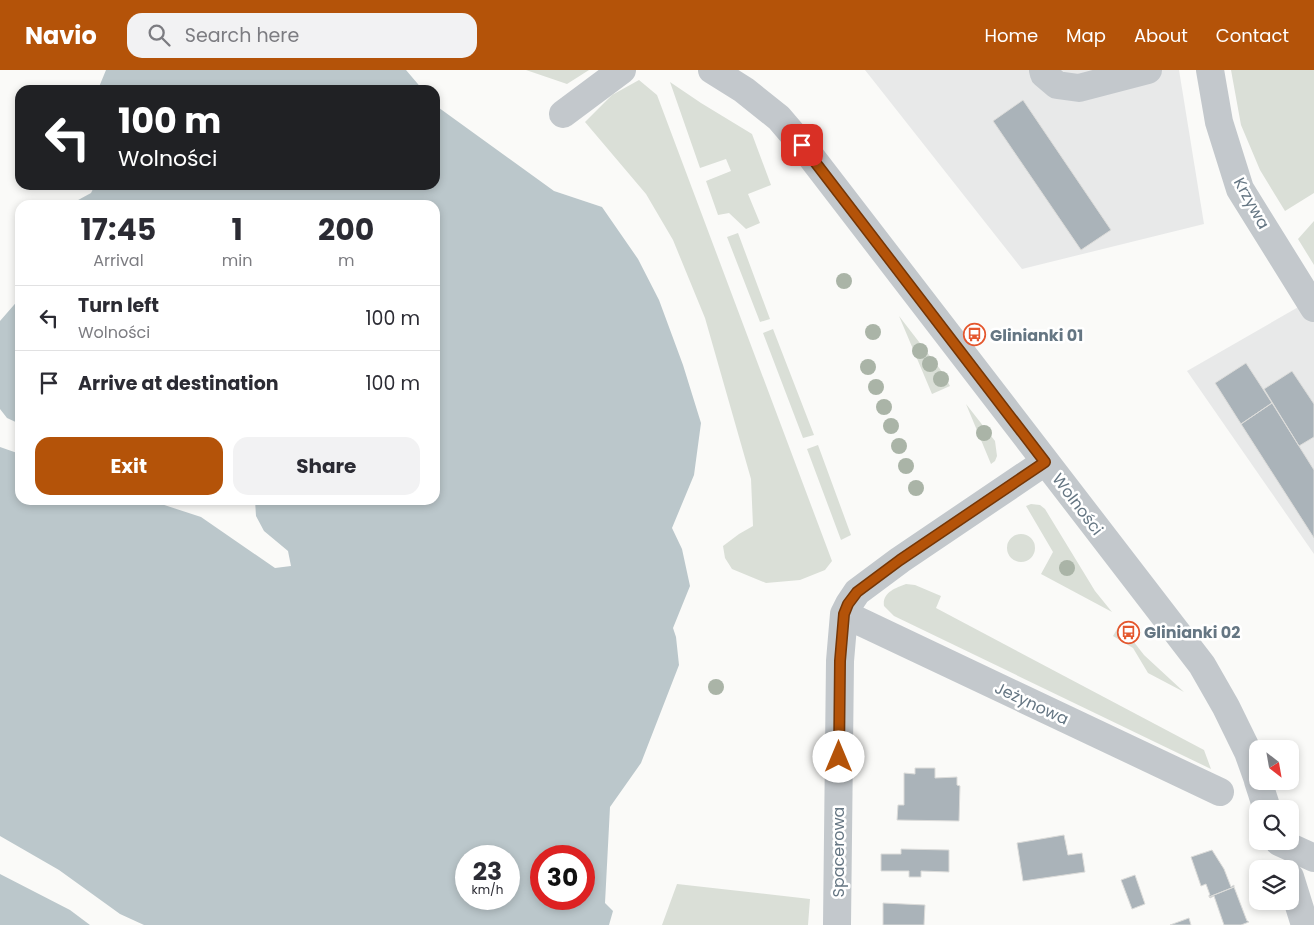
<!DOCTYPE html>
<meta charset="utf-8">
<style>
:root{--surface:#fff;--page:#f2f2f3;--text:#2b2b33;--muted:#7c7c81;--line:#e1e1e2;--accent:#b45309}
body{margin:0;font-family:Poppins,sans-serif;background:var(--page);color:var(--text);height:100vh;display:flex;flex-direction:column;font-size:19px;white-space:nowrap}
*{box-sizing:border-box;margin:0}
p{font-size:16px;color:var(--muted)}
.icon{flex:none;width:28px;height:28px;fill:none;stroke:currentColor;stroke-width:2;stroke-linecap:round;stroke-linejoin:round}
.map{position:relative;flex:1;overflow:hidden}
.side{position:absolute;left:15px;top:130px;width:425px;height:305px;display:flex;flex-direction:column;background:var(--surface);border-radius:15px;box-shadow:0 2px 8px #0003}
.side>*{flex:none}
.top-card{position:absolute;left:15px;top:15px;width:425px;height:105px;border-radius:15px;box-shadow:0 2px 8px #0003;background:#202124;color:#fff;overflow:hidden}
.needle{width:32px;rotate:149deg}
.controls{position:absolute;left:1249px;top:670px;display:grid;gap:10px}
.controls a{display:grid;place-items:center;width:50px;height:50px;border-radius:10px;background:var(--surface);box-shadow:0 2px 8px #0003;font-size:25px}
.speed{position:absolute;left:455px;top:775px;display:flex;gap:10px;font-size:25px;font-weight:700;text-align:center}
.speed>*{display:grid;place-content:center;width:65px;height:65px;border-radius:50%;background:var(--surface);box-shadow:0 2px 8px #0003;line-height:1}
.speed small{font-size:12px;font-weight:400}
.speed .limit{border:8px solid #d22;background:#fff;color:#111}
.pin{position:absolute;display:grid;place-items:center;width:42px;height:42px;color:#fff;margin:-21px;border-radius:10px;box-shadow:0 2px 8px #0006}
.me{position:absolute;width:55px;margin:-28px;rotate:0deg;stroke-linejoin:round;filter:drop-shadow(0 0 4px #0008)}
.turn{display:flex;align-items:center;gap:18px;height:105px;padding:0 20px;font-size:22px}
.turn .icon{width:65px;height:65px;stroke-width:2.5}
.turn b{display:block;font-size:35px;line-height:42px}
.eta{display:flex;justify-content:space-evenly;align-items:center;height:85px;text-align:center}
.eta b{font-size:30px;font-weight:700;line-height:35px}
.button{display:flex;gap:10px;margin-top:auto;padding:10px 20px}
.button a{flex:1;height:58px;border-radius:15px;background:var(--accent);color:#fff;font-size:20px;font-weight:700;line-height:58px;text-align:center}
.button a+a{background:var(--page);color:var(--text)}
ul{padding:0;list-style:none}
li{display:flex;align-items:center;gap:15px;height:65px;padding:0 20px;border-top:1px solid var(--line)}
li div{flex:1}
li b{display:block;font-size:19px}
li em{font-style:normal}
header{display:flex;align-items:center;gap:30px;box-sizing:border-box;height:70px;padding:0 25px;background:var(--accent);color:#fff}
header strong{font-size:24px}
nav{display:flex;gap:28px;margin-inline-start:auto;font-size:18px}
.search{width:350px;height:45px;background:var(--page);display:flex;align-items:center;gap:12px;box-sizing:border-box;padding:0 18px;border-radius:15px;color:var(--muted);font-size:19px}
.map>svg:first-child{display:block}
.built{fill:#e8e9e9}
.green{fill:#dadfd7}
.water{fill:#bbc7cb;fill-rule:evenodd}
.building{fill:#aab3b9;stroke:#dcdcda}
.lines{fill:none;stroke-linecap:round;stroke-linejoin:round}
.minor{stroke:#c3c8cc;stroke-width:28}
.tree{fill:#aab4a7}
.route-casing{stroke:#753606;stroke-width:12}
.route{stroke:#b45309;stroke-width:9}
.labels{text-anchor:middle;stroke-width:5;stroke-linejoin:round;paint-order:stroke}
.street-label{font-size:16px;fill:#657683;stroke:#fff}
.poi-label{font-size:16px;font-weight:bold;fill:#657683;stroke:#fff;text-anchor:start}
</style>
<header>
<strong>Navio</strong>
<div class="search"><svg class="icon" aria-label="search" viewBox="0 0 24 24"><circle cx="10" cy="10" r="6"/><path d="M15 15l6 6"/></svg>Search here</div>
<nav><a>Home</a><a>Map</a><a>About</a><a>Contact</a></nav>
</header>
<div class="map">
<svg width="1314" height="855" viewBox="0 0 1314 855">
<rect width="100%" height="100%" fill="#fafaf8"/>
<!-- built -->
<path class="built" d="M865,0H1179L1204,154L1022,199Z
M1314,228V484L1187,301Z"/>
<!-- green -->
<path class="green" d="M526,0H589L567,14Z
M1231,0H1314V123L1285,141L1260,100L1241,55Z
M639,10L657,25L832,491L825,500L800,510L766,513L732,499L725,488L723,476L739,464L753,456L751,409L705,248L673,170L646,124L585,52L612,25Z
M670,12L701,33L752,64L771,115L748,124L760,153L746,159L729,143L718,145L706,111L731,101L726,89L700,98Z
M1314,151V195L1298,169Z
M738,163L770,249L760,252L727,167Z
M899,246L943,303L950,316L932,324Z
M773,259L814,365L803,368L763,263Z
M966,334L995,371L997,386L995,391L991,394Z
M818,375L851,465L841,470L807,379Z
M1031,434L1040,435L1045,439L1095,521L1112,542L1041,504L1053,482L1026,436Z
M1007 478a14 14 0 1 1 28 0a14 14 0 1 1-28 0Z
M906,514L915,515L941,526L936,538L1204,680L1211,699L894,546L884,536C882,523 895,518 906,514Z
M1120,554L1144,585L1184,622L1148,603L1133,578L1113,566Z
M677,814L810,829L808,855H662Z"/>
<!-- water -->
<path class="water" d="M106,0H406L423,20H100L99,17Z
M435,35L554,121L602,137L638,189L659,230L683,295L701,353L694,405L672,458L682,479L690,516L673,558L676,567L679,595L641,693L610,737L605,833L613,841L609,855H144L120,844L59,800L0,766V377L20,384V430H149L201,447L275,498L291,496L288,481L264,461L256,446L255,430H435V135H69L91,123L95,115H435ZM466,786H509V829H466ZM541,786H584V829H541Z
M20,228V354L7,348L0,339V251Z
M0,804L70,840L90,855H0Z"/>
<!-- building -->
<path class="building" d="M1023,30L1111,160L1081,180L993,51Z
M1246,293L1272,333L1241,354L1215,313Z
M1292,301L1314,334V367L1299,376L1264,319Z
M1272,333L1314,400V468L1241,354Z
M915,698H935V708L957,707V715L960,716L959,751L897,750L898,735H904V703L915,704Z
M1064,765L1068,785L1082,783L1085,802L1023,811L1017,773Z
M901,779L949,780V802L921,801V807H909V801H881V784H901Z
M1212,780L1224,799L1231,817L1234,815V817L1209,827V825H1210L1206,814L1201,816L1191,787Z
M1135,805L1145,834L1132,839L1121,810Z
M1234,817L1247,851H1248L1249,852L1241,855H1224L1214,826L1210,828L1209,827Z
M883,833L925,835L924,855H883Z
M1189,848L1191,855H1170Z"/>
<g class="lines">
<!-- minor -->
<path class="minor" d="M712,0L744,20L779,48L802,75L1202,595L1226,637L1248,682L1258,710
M1043,0L1044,4L1057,15L1079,18L1148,0
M1210,0L1219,52L1240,119L1314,238
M563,44L622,0
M844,544L1220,722
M1258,711L1267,739
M1279,772L1314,788
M1290,807L1305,855
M837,855L840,591L844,544L849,534L857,522L900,490L1045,392"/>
</g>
<!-- trees -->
<g class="tree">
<circle cx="844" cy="211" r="8"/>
<circle cx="873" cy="262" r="8"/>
<circle cx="920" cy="281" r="8"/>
<circle cx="930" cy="294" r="8"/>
<circle cx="868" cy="297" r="8"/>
<circle cx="941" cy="309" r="8"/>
<circle cx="876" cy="317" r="8"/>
<circle cx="884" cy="337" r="8"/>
<circle cx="891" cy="356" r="8"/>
<circle cx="984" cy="363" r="8"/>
<circle cx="899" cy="376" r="8"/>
<circle cx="906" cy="396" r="8"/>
<circle cx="916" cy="418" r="8"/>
<circle cx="1067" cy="498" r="8"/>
<circle cx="716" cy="617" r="8"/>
</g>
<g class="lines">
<defs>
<path id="route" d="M802,75L1045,392L900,490L857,522L848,534L844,544L840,591L839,687"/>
</defs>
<!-- route casing -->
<use href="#route" class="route-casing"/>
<!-- route -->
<use href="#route" class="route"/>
</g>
<!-- icons -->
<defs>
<symbol id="bus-ring" viewBox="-11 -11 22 22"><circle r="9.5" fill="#fff" stroke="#e4572e" stroke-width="1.5"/><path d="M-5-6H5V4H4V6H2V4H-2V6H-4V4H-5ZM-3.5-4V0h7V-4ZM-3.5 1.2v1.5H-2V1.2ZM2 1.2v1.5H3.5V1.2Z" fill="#e4572e"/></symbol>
</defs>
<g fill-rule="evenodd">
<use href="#bus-ring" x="962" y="252" width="25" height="25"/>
<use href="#bus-ring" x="1116" y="550" width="25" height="25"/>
</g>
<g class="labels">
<!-- street labels -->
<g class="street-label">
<text transform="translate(1252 133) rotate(61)" y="6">Krzywa</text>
<text transform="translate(1078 434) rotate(53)" y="6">Wolności</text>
<text transform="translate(1032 633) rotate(25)" y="6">Jeżynowa</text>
<text transform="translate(838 782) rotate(-90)" y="6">Spacerowa</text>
</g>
<!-- poi labels -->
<g class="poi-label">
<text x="990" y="271">Glinianki 01</text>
<text x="1144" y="568">Glinianki 02</text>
</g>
</g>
</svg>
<div class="controls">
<a><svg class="needle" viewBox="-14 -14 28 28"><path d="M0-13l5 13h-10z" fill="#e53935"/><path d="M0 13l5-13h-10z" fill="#7c7c81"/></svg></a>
<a><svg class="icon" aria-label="search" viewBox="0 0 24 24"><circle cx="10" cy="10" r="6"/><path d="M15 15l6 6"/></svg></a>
<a><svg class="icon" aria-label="layers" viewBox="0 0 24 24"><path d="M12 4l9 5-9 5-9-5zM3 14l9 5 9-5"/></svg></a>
</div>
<div class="speed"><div>23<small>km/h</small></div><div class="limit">30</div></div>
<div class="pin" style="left:802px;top:75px;background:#d93025"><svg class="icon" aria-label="arrive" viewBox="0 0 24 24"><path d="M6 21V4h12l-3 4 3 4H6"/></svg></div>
<svg class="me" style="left:839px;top:687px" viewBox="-20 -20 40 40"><circle r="19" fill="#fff"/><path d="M0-13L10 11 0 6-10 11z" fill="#b45309"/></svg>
<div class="top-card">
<div class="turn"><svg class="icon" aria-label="left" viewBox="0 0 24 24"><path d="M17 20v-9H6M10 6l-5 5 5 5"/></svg><div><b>100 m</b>Wolności</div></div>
</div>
<section class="side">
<div class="eta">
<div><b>17:45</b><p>Arrival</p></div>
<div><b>1</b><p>min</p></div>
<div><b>200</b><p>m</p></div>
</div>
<ul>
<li><svg class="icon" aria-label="left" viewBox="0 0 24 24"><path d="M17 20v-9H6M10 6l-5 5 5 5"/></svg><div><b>Turn left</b><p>Wolności</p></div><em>100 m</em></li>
<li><svg class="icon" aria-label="arrive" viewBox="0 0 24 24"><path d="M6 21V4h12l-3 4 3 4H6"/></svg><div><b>Arrive at destination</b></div><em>100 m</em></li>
</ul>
<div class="button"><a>Exit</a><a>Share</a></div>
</section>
</div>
